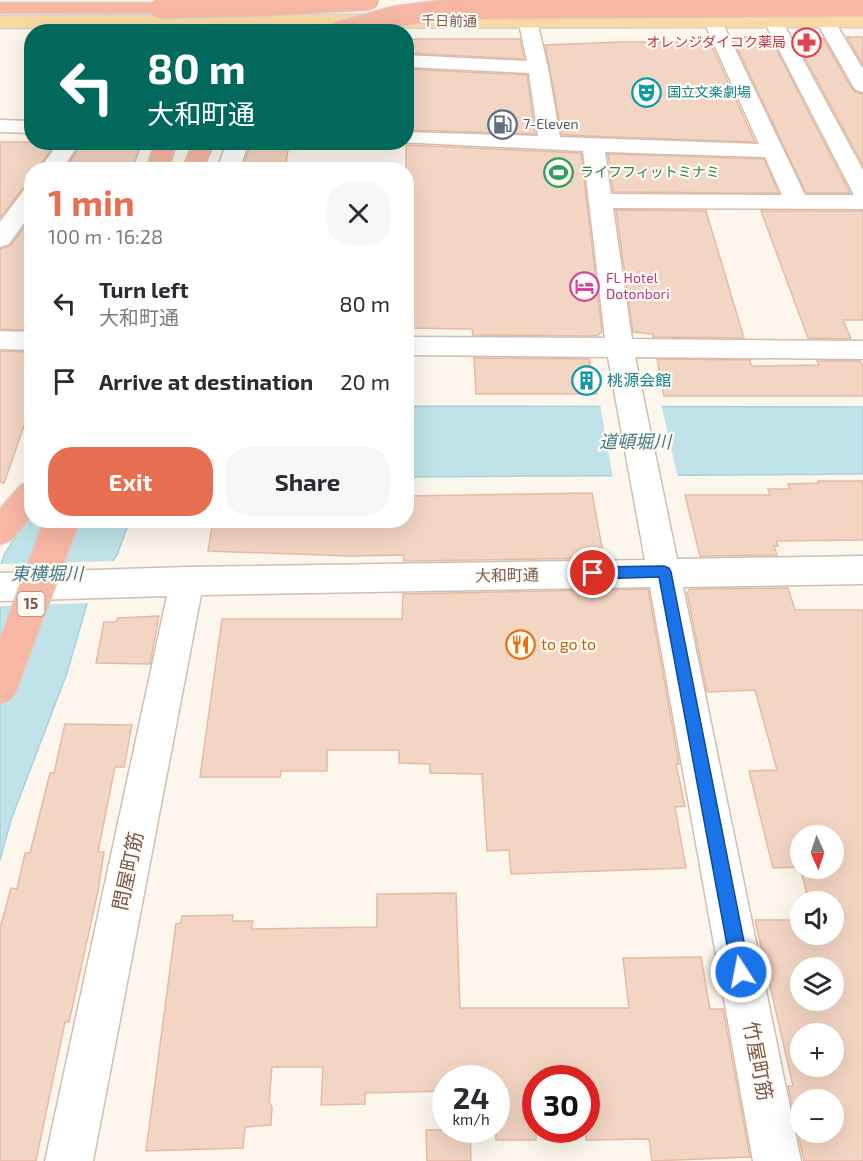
<!DOCTYPE html>
<meta charset="utf-8">
<style>
:root{--surface:#fff;--page:#f7f7f7;--text:#2b2b33;--muted:#7c7c81;--accent:#e76f51}
body{margin:0;font-family:"Exo 2","Noto Sans JP",sans-serif;background:var(--page);color:var(--text);height:100vh;display:flex;flex-direction:column;font-size:22px;white-space:nowrap}
*{box-sizing:border-box;margin:0}
p{font-size:20px;color:var(--muted)}
.icon{flex:none;width:33px;height:33px;fill:none;stroke:currentColor;stroke-width:2;stroke-linecap:round;stroke-linejoin:round}
.map{position:relative;flex:1;overflow:hidden}
.sheet{position:absolute;left:24px;top:162px;width:390px;height:366px;display:flex;flex-direction:column;background:var(--surface);border-radius:24px;box-shadow:0 6px 24px #0002}
.sheet>*{flex:none}
.guide{position:absolute;left:24px;top:24px;width:390px;height:126px;border-radius:24px;box-shadow:0 6px 24px #0002;background:#00695c;color:#fff;overflow:hidden}
.needle{width:39px;rotate:177deg}
.controls{position:absolute;left:790px;top:825px;display:grid;gap:12px}
.controls a{display:grid;place-items:center;width:54px;height:54px;border-radius:50%;background:var(--surface);box-shadow:0 6px 24px #0002;font-size:30px}
.speed{position:absolute;left:432px;top:1065px;display:flex;gap:12px;font-size:30px;font-weight:700;text-align:center}
.speed>*{display:grid;place-content:center;width:78px;height:78px;border-radius:50%;background:var(--surface);box-shadow:0 6px 24px #0002;line-height:1}
.speed small{font-size:15px;font-weight:400}
.speed .limit{border:9px solid #d22;background:#fff;color:#111}
.pin{position:absolute;display:grid;place-items:center;width:51px;height:51px;color:#fff;margin:-26px;border:3px solid #fff;border-radius:50%;box-shadow:0 2px 6px #0007}
.me{position:absolute;width:66px;margin:-33px;rotate:349deg;stroke-linejoin:round;filter:drop-shadow(0 0 4px #0008)}
.turn{display:flex;align-items:center;gap:21px;height:126px;padding:0 24px;font-size:27px}
.turn .icon{width:78px;height:78px;stroke-width:2.5}
.turn b{display:block;font-size:42px;line-height:51px}
.round{display:grid;place-items:center;flex:none;width:63px;height:63px;border-radius:24px;background:var(--page)}
.overview{display:flex;align-items:center;justify-content:space-between;height:102px;padding:0 24px}
h1{font-size:36px;font-weight:700;line-height:45px;color:var(--accent)}
.button{display:flex;gap:12px;margin-top:auto;padding:12px 24px}
.button a{flex:1;height:69px;border-radius:24px;background:var(--accent);color:#fff;font-size:24px;font-weight:700;line-height:69px;text-align:center}
.button a+a{background:var(--page);color:var(--text)}
ul{padding:0;list-style:none}
li{display:flex;align-items:center;gap:18px;height:78px;padding:0 24px}
li div{flex:1}
li b{display:block;font-size:22px}
li em{font-style:normal}
.map>svg:first-child{display:block}
.water{fill:#bfe3e8;stroke:#a5d3da;stroke-width:1.5}
.pier{fill:#fdf6ec}
.building{fill:#f3d5c3;stroke:#e6bba3;stroke-width:1.5;fill-rule:evenodd}
.lines{fill:none;stroke-linecap:round;stroke-linejoin:round}
.minor-casing{stroke:#d1beb0;stroke-width:3}
.major-casing{stroke:#dad1cd;stroke-width:3}
.highway-casing{stroke:#dad1cd;stroke-width:3}
.minor{fill:#fff;fill-rule:evenodd}
.major{fill:#fbd9a5;fill-rule:evenodd}
.highway{fill:#f7b7a3;fill-rule:evenodd}
.highway-bridge-far1-casing{stroke:#dad1cd;stroke-width:22;stroke-linecap:butt}
.highway-bridge-casing{stroke:#dad1cd;stroke-width:36;stroke-linecap:butt}
.highway-bridge-far1{stroke:#f7b7a3;stroke-width:20}
.highway-bridge{stroke:#f7b7a3;stroke-width:33}
.route{fill:#1a73e8;stroke:#114b97;stroke-width:1.5}
.labels{text-anchor:middle;stroke-width:4.5;stroke-linejoin:round;paint-order:stroke}
.far-street-label{font-size:14px;fill:#7a5c4d;stroke:#fffaf3}
.far-health-label{font-size:14px;fill:#be3a42;stroke:#fffaf3;text-anchor:end}
.far-culture-label{font-size:14px;fill:#0d838f;stroke:#fffaf3;text-anchor:start}
.far-service-label{font-size:14px;fill:#4e5e75;stroke:#fffaf3;text-anchor:start}
.far-leisure-label{font-size:14px;fill:#27864d;stroke:#fffaf3;text-anchor:start}
.far-hotel-label{font-size:14px;fill:#b23c85;stroke:#fffaf3;text-anchor:start}
.shield{fill:#fffaf3;stroke:#a28b7f;stroke-width:1.5}
.shield-label{font-size:15px;font-weight:bold;fill:#7a5c4d}
.culture-label{font-size:16px;fill:#0d838f;stroke:#fffaf3;text-anchor:start}
.street-label{font-size:16px;fill:#7a5c4d;stroke:#fffaf3}
.food-label{font-size:16px;fill:#c56008;stroke:#fffaf3;text-anchor:start}
.water-label{font-size:18px;font-style:italic;fill:#437c86;stroke:#fffaf3}
.near-street-label{font-size:20px;fill:#7a5c4d;stroke:#fffaf3}
</style>
<div class="map">
<svg width="863" height="1161" viewBox="0 0 863 1161">
<rect width="100%" height="100%" fill="#fdf6ec"/>
<!-- water -->
<path class="water" d="M406,406L863,407V474L407,477Z
M31,514L32,520L133,521L127,528L117,555L90,593L67,673L11,820L0,860V567L5,553Z"/>
<!-- pier -->
<path class="pier" d="M600,404H661L678,478L613,479Z
M116,561L92,595L90,603L0,606V564Z"/>
<!-- building -->
<path class="building" d="M732,37H770L850,193H806Z
M847,37H863V65Z
M794,38H823L851,87L855,92L863,94V165Z
M406,39H520L524,59L406,53Z
M622,42H710L755,142L562,135L545,45Z
M406,69L527,75L535,134L406,130Z
M0,142H56L37,170H32V186L22,189L0,218Z
M82,142H142L132,170H65Z
M251,143H289L285,170H242Z
M406,145L581,153L602,332L597,336L473,335L472,329L406,328Z
M608,154L764,159L779,193L613,192Z
M616,210L706,211L744,338L653,337V334L633,332Z
M761,211H863V320H843L851,339L808,338Z
M32,217V330L0,329V249L11,245Z
M0,351L32,352V426H24L4,483L0,482Z
M474,358L589,359L597,394H476Z
M657,359L750,360L751,365L754,366L819,365L817,361H860L863,367V396H664Z
M818,481H863V540L776,541L778,546H774L777,555L700,556L685,495H770L768,489H790L788,484L819,483Z
M592,493L604,558L404,561V555L350,556L208,551L213,520H406V496Z
M788,588L795,610H863V1161H804L788,1086H793L755,920H801V934H834V902H809L800,867L773,868L749,771L777,770L755,690L707,692L687,593L690,589ZM801,836H834V868H801ZM801,968H834V1000H801ZM801,1034H834V1066H801ZM801,1100H834V1132H801Z
M648,589L679,764H676L685,806L675,807L686,868L511,874L509,850L487,851L482,774L430,773V764L399,763V750H327V771H281L280,777H200L222,619H402L403,594Z
M159,616L150,664L96,663L104,622H116L118,618Z
M65,724L132,725L124,767H115L98,852H104L98,891L69,1022H65L36,1161H0V928L11,888L17,889L25,853H30L50,773H54Z
M456,893L460,1008H629L623,958L701,957L710,1009H723L750,1157L652,1161L649,1139L586,1140V1078H536V1140H496V1078H446V1091L365,1093V1104L321,1105L323,1067H272L269,1102L272,1107L271,1125L245,1127L243,1148L146,1151L176,924L181,923L182,916L233,915L232,921H253L251,929L377,927V894Z
M426,1130H470L471,1161H427Z"/>
<g class="lines">
<defs>
<path id="minor" d="M281,0H299L293,32H274Z
M514,0H532L548,68L560,137L759,144L704,22L706,18H720L722,22L805,195H854L764,21L766,17H780L782,21L863,170V209L613,208L632,339L863,341V359L635,357L677,559L863,556V584L683,587L801,1161H753L650,587L201,595L93,1161H45L167,596L0,601V573L187,567L645,560L608,357L406,355V337L605,338L583,151L398,142H406V132L538,136L529,73L406,67V55L527,61ZM605,152L765,157L782,195L611,194Z
M825,15L832,17L863,69V92L856,90L853,86L816,21L818,17Z
M0,120L32,121V133L0,132Z
M59,142H80L62,170H39Z
M227,142H249L239,170H217Z
M32,188V212L9,244L0,247V222L24,190Z
M0,331L32,332V350L0,349Z"/>
<path id="major" d="M216,15H863V27L0,28V16Z"/>
<path id="highway" d="M0,3H160L166,4L169,8L166,12L160,13H0Z
M155,142H177L168,170H146Z
M32,482V516L11,540L0,544V509L21,485Z"/>
</defs>
<!-- minor casing -->
<use href="#minor" class="minor-casing"/>
<!-- major casing -->
<use href="#major" class="major-casing"/>
<!-- highway casing -->
<use href="#highway" class="highway-casing"/>
<!-- minor -->
<use href="#minor" class="minor"/>
<!-- major -->
<use href="#major" class="major"/>
<!-- highway -->
<use href="#highway" class="highway"/>
<defs>
<path id="highway-bridge-far1" d="M160,8L260,6L369,0
M338,32L395,16L452,9L863,6
M192,170L204,142"/>
<path id="highway-bridge" d="M0,687L62,520"/>
</defs>
<!-- highway-bridge-far1 casing -->
<use href="#highway-bridge-far1" class="highway-bridge-far1-casing"/>
<!-- highway-bridge casing -->
<use href="#highway-bridge" class="highway-bridge-casing"/>
<!-- highway-bridge-far1 -->
<use href="#highway-bridge-far1" class="highway-bridge-far1"/>
<!-- highway-bridge -->
<use href="#highway-bridge" class="highway-bridge"/>
</g>
<!-- route -->
<path class="route" d="M664,566L669,568L671,572L750,972L747,979L741,981L735,979L732,972L659,577L593,579L588,577L586,573L588,569L593,567Z"/>
<!-- icons -->
<defs>
<symbol id="pharmacy-ring" viewBox="-11 -11 22 22"><circle r="9.5" fill="#fffaf3" stroke="#e0444e" stroke-width="1.5"/><path d="M-2-6h4v4h4v4h-4v4h-4v-4h-4v-4h4Z" fill="#e0444e"/></symbol>
<symbol id="theatre-ring" viewBox="-11 -11 22 22"><circle r="9.5" fill="#fffaf3" stroke="#0f9aa8" stroke-width="1.5"/><path d="M-5-5.5Q0-4 5-5.5V0Q5 5 0 6Q-5 5-5 0ZM-3.3-2.5H-1v1.5H-3.3ZM1-2.5H3.3v1.5H1ZM-2.8 1Q0 5.5 2.8 1Z" fill="#0f9aa8"/></symbol>
<symbol id="fuel-ring" viewBox="-11 -11 22 22"><circle r="9.5" fill="#fffaf3" stroke="#5c6f8a" stroke-width="1.5"/><path d="M-5.5-6h7V0h2V4h1.3V-2.5L3-4.5l.8-.8L6-3V5H2.5V1h-1V6h-7ZM-4.2-4.7v3.2H.2V-4.7Z" fill="#5c6f8a"/></symbol>
<symbol id="stadium-ring" viewBox="-11 -11 22 22"><circle r="9.5" fill="#fffaf3" stroke="#2e9e5b" stroke-width="1.5"/><path d="M0-5a6.5 5 0 1 0 0 10a6.5 5 0 1 0 0-10ZM-3.5-1.8h7v3.6h-7Z" fill="#2e9e5b"/></symbol>
<symbol id="hotel-ring" viewBox="-11 -11 22 22"><circle r="9.5" fill="#fffaf3" stroke="#d1479c" stroke-width="1.5"/><path d="M-6-4.5h1.5V1H6V5H4.5V3h-9V5H-6ZM-4 0a1.8 1.8 0 1 1 3.6 0ZM.5 0V-2.5h3Q6-2.5 6 0Z" fill="#d1479c"/></symbol>
<symbol id="building-ring" viewBox="-11 -11 22 22"><circle r="9.5" fill="#fffaf3" stroke="#0f9aa8" stroke-width="1.5"/><path d="M-4-6H4V6H1V3H-1V6H-4ZM-2.5-4.3h1.7v1.8h-1.7ZM.8-4.3h1.7v1.8H.8ZM-2.5-1h1.7V.8h-1.7ZM.8-1h1.7V.8H.8Z" fill="#0f9aa8"/></symbol>
<symbol id="restaurant-ring" viewBox="-11 -11 22 22"><circle r="9.5" fill="#fffaf3" stroke="#e8710a" stroke-width="1.5"/><path d="M-5-6h1v4h1v-4h1v4h1v-4h1v5L-1.5 .5V6h-2V.5L-5-1ZM5-6V6H3V1.5H1.5Q1.5-4 5-6Z" fill="#e8710a"/></symbol>
</defs>
<g fill-rule="evenodd">
<use href="#pharmacy-ring" x="790" y="26" width="33" height="33"/>
<use href="#theatre-ring" x="630" y="76" width="33" height="33"/>
<use href="#fuel-ring" x="486" y="108" width="33" height="33"/>
<use href="#stadium-ring" x="542" y="156" width="33" height="33"/>
<use href="#hotel-ring" x="568" y="270" width="33" height="33"/>
<use href="#building-ring" x="570" y="364" width="33" height="33"/>
<use href="#restaurant-ring" x="504" y="628" width="33" height="33"/>
</g>
<g class="labels">
<!-- far-street labels -->
<g class="far-street-label">
<text transform="translate(449 21) rotate(1)" y="5">千日前通</text>
</g>
<!-- far-health labels -->
<g class="far-health-label">
<text x="786" y="47">オレンジダイコク薬局</text>
</g>
<!-- far-culture labels -->
<g class="far-culture-label">
<text x="667" y="97">国立文楽劇場</text>
</g>
<!-- far-service labels -->
<g class="far-service-label">
<text x="523" y="129">7-Eleven</text>
</g>
<!-- far-leisure labels -->
<g class="far-leisure-label">
<text x="580" y="177">ライフフィットミナミ</text>
</g>
<!-- far-hotel labels -->
<g class="far-hotel-label">
<text x="606" y="283">FL Hotel<tspan x="606" dy="16">Dotonbori</tspan></text>
</g>
<!-- shield labels -->
<rect class="shield" x="17.5" y="592" width="27" height="24" rx="4.5"/>
<g class="shield-label">
<text x="31" y="609">15</text>
</g>
<!-- culture labels -->
<g class="culture-label">
<text x="607" y="386">桃源会館</text>
</g>
<!-- street labels -->
<g class="street-label">
<text transform="translate(507 575) rotate(-1)" y="6">大和町通</text>
</g>
<!-- food labels -->
<g class="food-label">
<text x="541" y="650">to go to</text>
</g>
<!-- water labels -->
<g class="water-label">
<text x="635" y="448">道頓堀川</text>
<text x="47" y="580">東横堀川</text>
</g>
<!-- near-street labels -->
<g class="near-street-label">
<text transform="translate(128 871) rotate(-78)" y="7">問屋町筋</text>
<text transform="translate(758 1061) rotate(79)" y="7">竹屋町筋</text>
</g>
</g>
</svg>
<div class="controls">
<a><svg class="needle" viewBox="-14 -14 28 28"><path d="M0-13l5 13h-10z" fill="#e53935"/><path d="M0 13l5-13h-10z" fill="#7c7c81"/></svg></a>
<a><svg class="icon" aria-label="sound" viewBox="0 0 24 24"><path d="M4 9h4l5-4v14l-5-4H4zM17 9q2 3 0 6"/></svg></a>
<a><svg class="icon" aria-label="layers" viewBox="0 0 24 24"><path d="M12 4l9 5-9 5-9-5zM3 14l9 5 9-5"/></svg></a>
<a>+</a>
<a>−</a>
</div>
<div class="speed"><div>24<small>km/h</small></div><div class="limit">30</div></div>
<div class="pin" style="left:593px;top:573px;background:#d93025"><svg class="icon" aria-label="arrive" viewBox="0 0 24 24"><path d="M6 21V4h12l-3 4 3 4H6"/></svg></div>
<svg class="me" style="left:741px;top:972px" viewBox="-20 -20 40 40"><circle r="17" fill="#1a73e8" stroke="#fff" stroke-width="3"/><path d="M0-11L8 9 0 5-8 9z" fill="#fff"/></svg>
<div class="guide">
<div class="turn"><svg class="icon" aria-label="left" viewBox="0 0 24 24"><path d="M17 20v-9H6M10 6l-5 5 5 5"/></svg><div><b>80 m</b>大和町通</div></div>
</div>
<section class="sheet">
<div class="overview"><div><h1>1 min</h1><p>100 m · 16:28</p></div><a class="round"><svg class="icon" aria-label="close" viewBox="0 0 24 24"><path d="M6 6l12 12M18 6L6 18"/></svg></a></div>
<ul>
<li><svg class="icon" aria-label="left" viewBox="0 0 24 24"><path d="M17 20v-9H6M10 6l-5 5 5 5"/></svg><div><b>Turn left</b><p>大和町通</p></div><em>80 m</em></li>
<li><svg class="icon" aria-label="arrive" viewBox="0 0 24 24"><path d="M6 21V4h12l-3 4 3 4H6"/></svg><div><b>Arrive at destination</b></div><em>20 m</em></li>
</ul>
<div class="button"><a>Exit</a><a>Share</a></div>
</section>
</div>
